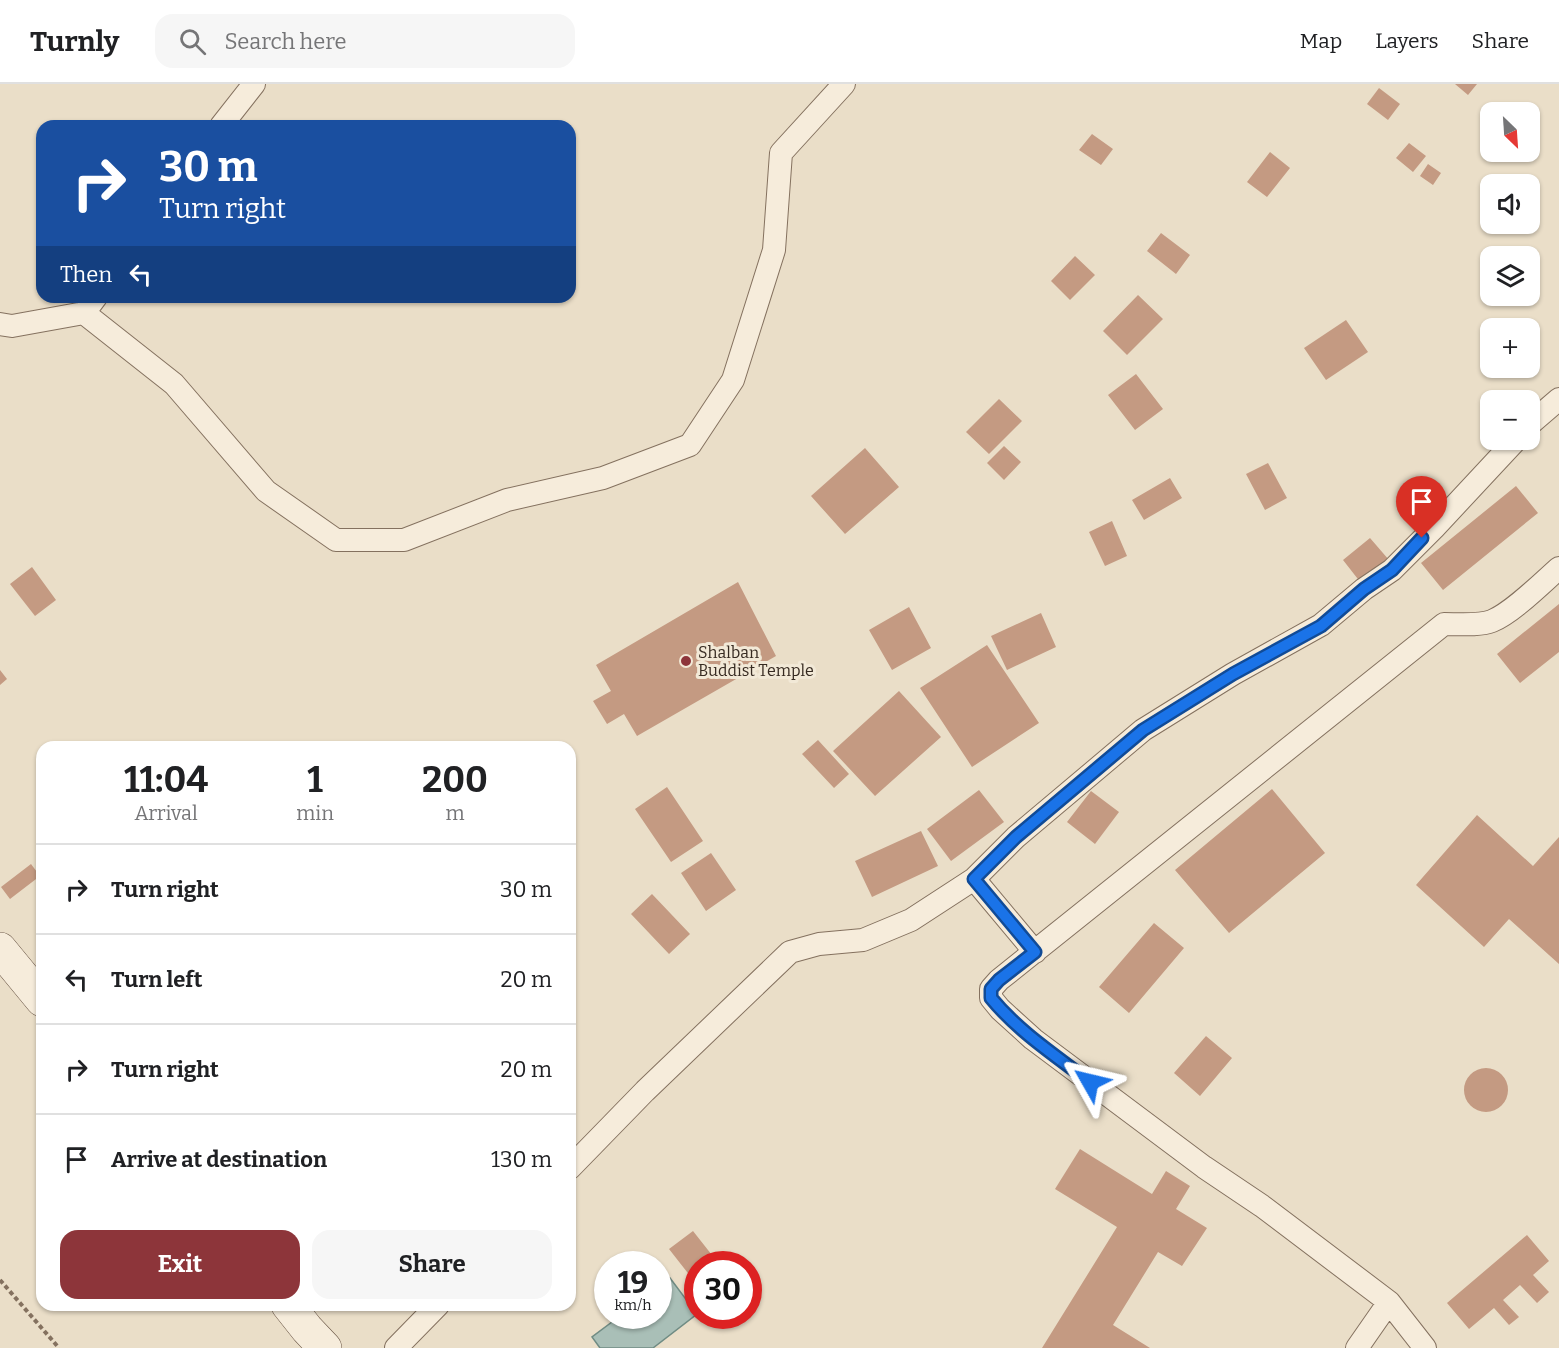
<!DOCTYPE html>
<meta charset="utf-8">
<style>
:root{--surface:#fff;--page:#f6f6f6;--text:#202124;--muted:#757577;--line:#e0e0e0;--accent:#8d353a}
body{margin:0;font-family:Bitter,serif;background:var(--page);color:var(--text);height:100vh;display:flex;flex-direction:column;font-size:22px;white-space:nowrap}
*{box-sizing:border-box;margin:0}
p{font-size:20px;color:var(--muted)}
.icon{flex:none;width:33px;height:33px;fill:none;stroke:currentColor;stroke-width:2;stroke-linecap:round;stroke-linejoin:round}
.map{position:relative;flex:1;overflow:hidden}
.drawer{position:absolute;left:36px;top:657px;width:540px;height:570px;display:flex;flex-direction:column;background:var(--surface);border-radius:18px;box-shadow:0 2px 4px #0004}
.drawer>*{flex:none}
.guide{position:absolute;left:36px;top:36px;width:540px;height:183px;border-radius:18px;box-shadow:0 2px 4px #0004;background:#1a4fa0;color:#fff;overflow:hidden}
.needle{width:39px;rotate:155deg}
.buttons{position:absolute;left:1480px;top:18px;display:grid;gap:12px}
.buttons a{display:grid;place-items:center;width:60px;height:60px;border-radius:12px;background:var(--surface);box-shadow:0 2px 4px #0004;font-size:30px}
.speed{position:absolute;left:594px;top:1167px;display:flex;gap:12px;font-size:30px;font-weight:700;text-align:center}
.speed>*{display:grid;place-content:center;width:78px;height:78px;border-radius:50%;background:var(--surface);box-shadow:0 2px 4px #0004;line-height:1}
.speed small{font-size:15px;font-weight:400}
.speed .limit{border:9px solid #d22;background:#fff;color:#111}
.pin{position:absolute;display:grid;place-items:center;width:51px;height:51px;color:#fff;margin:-62px -26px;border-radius:50% 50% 50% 0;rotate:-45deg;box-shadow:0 0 6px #0007}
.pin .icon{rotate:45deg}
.me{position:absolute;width:66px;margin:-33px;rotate:307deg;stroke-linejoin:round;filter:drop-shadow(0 0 4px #0008)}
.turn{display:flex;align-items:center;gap:21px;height:126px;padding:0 24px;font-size:27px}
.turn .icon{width:78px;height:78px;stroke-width:2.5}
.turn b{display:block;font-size:42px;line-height:51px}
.then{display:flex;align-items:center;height:57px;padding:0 24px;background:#0003;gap:12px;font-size:22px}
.eta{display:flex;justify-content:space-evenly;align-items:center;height:102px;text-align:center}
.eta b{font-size:36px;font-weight:700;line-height:42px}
.primary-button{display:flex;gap:12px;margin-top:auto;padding:12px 24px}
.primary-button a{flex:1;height:69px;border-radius:18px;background:var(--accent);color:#fff;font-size:24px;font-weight:700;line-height:69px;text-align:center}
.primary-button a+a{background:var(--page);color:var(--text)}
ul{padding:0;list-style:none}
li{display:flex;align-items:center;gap:18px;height:90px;padding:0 24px;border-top:2px solid var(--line)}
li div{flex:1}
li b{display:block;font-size:22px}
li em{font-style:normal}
header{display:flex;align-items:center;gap:36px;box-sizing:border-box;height:84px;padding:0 30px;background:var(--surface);border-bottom:2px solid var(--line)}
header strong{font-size:28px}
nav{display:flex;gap:33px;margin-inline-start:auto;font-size:21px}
.search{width:420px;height:54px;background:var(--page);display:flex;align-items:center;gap:15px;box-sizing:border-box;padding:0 21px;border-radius:18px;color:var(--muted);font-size:22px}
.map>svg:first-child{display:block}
.water{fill:#a9bfb7;stroke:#708c84;stroke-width:1.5}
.building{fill:#c49a82}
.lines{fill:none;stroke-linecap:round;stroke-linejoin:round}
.street-casing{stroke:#84715f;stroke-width:24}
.secondary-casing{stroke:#665242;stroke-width:34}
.path{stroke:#84715f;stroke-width:4;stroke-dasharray:4.5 3;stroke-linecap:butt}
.street{stroke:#f6ecdb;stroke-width:22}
.secondary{stroke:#f6ecdb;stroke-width:33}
.route-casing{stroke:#114b97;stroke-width:15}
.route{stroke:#1a73e8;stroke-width:10}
.poi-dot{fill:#8d353a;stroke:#f2e9d7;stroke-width:2}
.labels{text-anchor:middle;stroke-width:6;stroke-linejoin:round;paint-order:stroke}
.poi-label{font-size:16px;fill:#362a21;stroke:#f2e9d7;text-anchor:start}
</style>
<header>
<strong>Turnly</strong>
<div class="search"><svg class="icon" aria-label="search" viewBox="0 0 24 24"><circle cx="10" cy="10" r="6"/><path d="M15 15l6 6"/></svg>Search here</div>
<nav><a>Map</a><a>Layers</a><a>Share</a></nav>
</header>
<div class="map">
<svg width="1559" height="1264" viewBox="0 0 1559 1264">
<rect width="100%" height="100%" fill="#eadec8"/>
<!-- water -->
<path class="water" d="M670,1194L697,1230L653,1264H600L592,1253L620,1232H658L659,1202Z"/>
<!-- building -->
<path class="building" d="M1455,0H1477L1468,11Z
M1379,4L1400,20L1388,36L1367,20Z
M1092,50L1113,65L1101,81L1079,66Z
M1409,59L1426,72L1413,88L1396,74Z
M1270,68L1290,84L1267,113L1247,98Z
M1428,80L1441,89L1433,101L1420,92Z
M1161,149L1190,171L1176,190L1147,167Z
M1075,172L1095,191L1070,216L1051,197Z
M1138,211L1163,235L1127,271L1103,247Z
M1346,236L1368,268L1326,296L1304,264Z
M1136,290L1163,325L1135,346L1108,311Z
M999,315L1022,337L989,370L966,348Z
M1004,362L1021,378L1004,396L987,379Z
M865,364L899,403L845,450L811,412Z
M1268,379L1287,414L1265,426L1246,390Z
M1170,394L1182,414L1144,436L1132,416Z
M1516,402L1538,429L1443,506L1421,479Z
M1112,437L1127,472L1105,482L1089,448Z
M1370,454L1389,476L1361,499L1343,476Z
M32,483L56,516L35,532L10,500Z
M738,498L776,572L637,652L624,630L607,640L593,617L611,607L596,581Z
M1559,520V568L1520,599L1497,570Z
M909,523L931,564L892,586L869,546Z
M1041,529L1056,563L1007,586L991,552Z
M987,561L1039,639L972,683L920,604Z
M0,586L7,595L0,601Z
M899,607L941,653L875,712L833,667Z
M818,656L849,690L834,704L802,670Z
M667,703L703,757L671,778L635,725Z
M1272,705L1325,769L1229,849L1175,786Z
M979,706L1004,738L951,777L927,745Z
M1091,707L1119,728L1095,760L1067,738Z
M1477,731L1533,782L1559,753V880L1509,835L1484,863L1416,801Z
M921,747L938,782L872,813L855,777Z
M711,769L736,806L706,827L681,789Z
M31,780L40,792L10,815L1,803Z
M652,810L690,850L669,870L631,830Z
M1154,839L1184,864L1129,929L1099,903Z
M1206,952L1232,974L1200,1012L1174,989Z
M1464 1006a22 22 0 1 1 44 0a22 22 0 1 1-44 0Z
M1080,1065L1152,1110L1166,1087L1190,1102L1176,1125L1207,1144L1182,1182L1158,1168L1113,1241L1150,1264H1042L1117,1143L1055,1105Z
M693,1147L719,1180H698V1202L669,1165Z
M1527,1151L1549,1177L1533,1191L1549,1208L1537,1219L1520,1201L1503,1216L1519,1233L1509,1241L1494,1224L1469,1245L1447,1219Z
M720,1232H740L728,1241Z"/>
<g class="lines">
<defs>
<path id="street" d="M221,42L254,0
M84,229L174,300L266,407L336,456H404L507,416L603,394L690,361L733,296L774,166L781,69L844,0
M0,240L12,242L84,229L96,213
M1530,340L1559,315
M974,795L1035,868
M570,1084L645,1007L790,868L819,860L863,856L911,836L974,795L1016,753L1143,646L1233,590L1321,541L1364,505L1392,486L1434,444L1516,356
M1389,1218L1262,1122L1204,1083L1033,955L1000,925L991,914V905L999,896L1444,540C1457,540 1480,542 1492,537C1512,529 1542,499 1559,484
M396,1264L438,1221
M1357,1264L1389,1218L1425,1264"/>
<path id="secondary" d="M0,865L42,916
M288,1221L307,1245L325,1264"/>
</defs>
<!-- street casing -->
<use href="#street" class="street-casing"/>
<!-- secondary casing -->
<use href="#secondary" class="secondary-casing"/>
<!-- path -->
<path class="path" d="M0,1196L59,1264"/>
<!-- street -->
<use href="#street" class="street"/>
<!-- secondary -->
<use href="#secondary" class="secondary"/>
</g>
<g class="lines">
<defs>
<path id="route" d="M1090,998C1056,972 1018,947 991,914V905L999,896L1035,868L974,795L1016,753L1143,646L1233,590L1321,542L1364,505L1392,486L1422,454"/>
</defs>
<!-- route casing -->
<use href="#route" class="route-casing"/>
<!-- route -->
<use href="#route" class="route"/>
</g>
<!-- markers -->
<circle class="poi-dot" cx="686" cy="577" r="6"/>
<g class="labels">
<!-- poi labels -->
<g class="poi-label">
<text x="698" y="574">Shalban<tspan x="698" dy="18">Buddist Temple</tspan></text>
</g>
</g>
</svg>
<div class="buttons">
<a><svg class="needle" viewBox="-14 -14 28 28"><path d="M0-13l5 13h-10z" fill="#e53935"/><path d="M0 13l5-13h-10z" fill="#757577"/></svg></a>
<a><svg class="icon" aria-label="sound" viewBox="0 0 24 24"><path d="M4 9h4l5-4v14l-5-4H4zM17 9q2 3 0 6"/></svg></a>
<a><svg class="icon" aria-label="layers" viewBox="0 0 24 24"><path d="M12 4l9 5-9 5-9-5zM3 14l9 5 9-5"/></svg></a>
<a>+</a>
<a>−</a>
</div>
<div class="speed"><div>19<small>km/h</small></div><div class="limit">30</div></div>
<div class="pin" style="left:1422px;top:454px;background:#d93025"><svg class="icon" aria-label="arrive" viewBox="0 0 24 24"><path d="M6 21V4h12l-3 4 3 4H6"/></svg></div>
<svg class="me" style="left:1090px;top:998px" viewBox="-20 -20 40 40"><path d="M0-17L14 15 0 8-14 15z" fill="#1a73e8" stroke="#fff" stroke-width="4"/></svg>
<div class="guide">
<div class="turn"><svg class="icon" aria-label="right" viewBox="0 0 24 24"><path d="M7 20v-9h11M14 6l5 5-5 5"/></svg><div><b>30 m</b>Turn right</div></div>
<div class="then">Then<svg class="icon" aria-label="left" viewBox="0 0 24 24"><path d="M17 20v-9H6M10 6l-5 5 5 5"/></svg></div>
</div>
<section class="drawer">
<div class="eta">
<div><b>11:04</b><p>Arrival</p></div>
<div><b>1</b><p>min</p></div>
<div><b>200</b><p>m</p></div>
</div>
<ul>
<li><svg class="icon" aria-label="right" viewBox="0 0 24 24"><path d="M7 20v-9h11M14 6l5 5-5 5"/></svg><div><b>Turn right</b></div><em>30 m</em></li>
<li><svg class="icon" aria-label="left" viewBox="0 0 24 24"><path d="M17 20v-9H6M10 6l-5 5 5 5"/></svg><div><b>Turn left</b></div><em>20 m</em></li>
<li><svg class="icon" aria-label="right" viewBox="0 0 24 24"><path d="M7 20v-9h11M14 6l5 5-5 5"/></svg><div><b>Turn right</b></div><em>20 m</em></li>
<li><svg class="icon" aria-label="arrive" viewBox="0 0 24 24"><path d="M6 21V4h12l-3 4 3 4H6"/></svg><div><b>Arrive at destination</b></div><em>130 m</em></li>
</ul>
<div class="primary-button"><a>Exit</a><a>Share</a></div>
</section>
</div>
